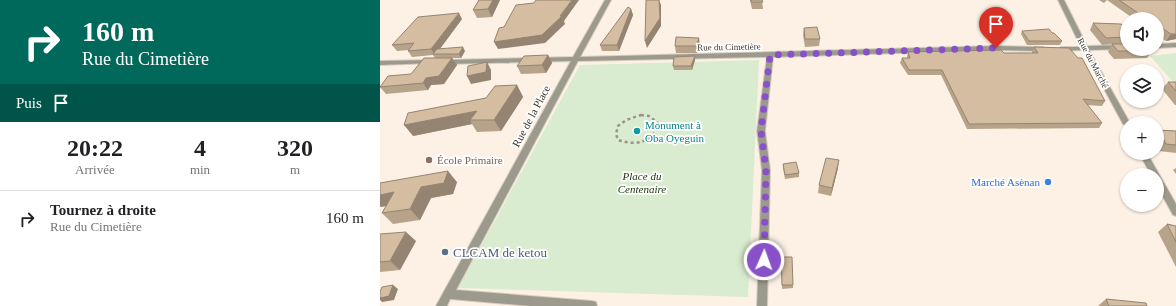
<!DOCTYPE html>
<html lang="fr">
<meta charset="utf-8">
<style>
:root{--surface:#fff;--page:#f2f2f2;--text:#202124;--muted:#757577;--line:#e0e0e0}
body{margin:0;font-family:Georgia,serif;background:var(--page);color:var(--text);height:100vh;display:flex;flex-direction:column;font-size:15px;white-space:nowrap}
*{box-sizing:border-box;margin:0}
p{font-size:13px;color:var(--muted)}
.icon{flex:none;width:22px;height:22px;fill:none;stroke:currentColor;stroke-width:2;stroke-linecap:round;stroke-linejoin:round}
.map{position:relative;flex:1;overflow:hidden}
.side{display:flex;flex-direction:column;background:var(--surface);width:380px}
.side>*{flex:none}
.hud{background:#00695c;color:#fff;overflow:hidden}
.tools{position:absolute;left:740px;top:12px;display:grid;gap:8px}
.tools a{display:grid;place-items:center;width:44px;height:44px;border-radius:50%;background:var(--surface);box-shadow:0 1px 3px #0004;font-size:20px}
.pin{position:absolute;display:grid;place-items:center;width:34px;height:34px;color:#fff;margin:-41px -17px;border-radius:50% 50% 50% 0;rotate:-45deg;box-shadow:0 0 4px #0007}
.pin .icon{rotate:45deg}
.me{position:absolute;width:44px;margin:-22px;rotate:2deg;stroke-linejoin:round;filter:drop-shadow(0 0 3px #0008)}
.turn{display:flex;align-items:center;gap:14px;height:84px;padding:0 16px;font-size:18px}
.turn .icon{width:52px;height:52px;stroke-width:2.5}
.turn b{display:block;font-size:28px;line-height:34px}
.then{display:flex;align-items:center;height:38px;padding:0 16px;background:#0003;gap:8px;font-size:15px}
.eta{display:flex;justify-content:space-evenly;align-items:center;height:68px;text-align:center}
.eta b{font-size:24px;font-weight:600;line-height:28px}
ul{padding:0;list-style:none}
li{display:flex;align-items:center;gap:12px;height:56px;padding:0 16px;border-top:1px solid var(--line)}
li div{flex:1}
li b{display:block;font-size:15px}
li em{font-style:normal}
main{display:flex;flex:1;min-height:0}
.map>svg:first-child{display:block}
.green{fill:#d9eccf}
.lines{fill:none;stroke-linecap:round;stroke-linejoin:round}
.minor-casing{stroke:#d6ccc0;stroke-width:2}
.path{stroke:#9c9388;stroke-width:2.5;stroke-dasharray:3 3;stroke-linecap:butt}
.minor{fill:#9c9a8c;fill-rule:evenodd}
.wall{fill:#b6a38a}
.shaded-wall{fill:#948471}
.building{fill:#d4bda1;stroke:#948471}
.route{stroke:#8851c8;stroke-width:7;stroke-dasharray:0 12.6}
.culture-dot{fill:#0f9aa8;stroke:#fff;stroke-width:1.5}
.education-dot{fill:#8d6e63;stroke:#fff;stroke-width:1.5}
.shop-dot{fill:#3f7fe0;stroke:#fff;stroke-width:1.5}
.service-dot{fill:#5c6f8a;stroke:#fff;stroke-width:1.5}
.labels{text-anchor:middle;stroke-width:3.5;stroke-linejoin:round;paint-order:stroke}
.far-street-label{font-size:9px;fill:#3e372e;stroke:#fff}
.street-label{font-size:11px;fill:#3e372e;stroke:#fff}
.culture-label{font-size:11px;fill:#0d838f;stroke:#fff;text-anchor:start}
.education-label{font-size:11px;fill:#785e54;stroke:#fff;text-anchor:start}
.park-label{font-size:11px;font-style:italic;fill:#193307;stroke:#fff}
.shop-label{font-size:11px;fill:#366cbe;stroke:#fff;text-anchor:end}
.near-service-label{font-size:13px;fill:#4e5e75;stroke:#fff;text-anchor:start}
</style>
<main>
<section class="side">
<div class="hud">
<div class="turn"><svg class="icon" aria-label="right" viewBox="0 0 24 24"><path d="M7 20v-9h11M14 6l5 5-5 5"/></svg><div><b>160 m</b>Rue du Cimetière</div></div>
<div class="then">Puis<svg class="icon" aria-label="arrive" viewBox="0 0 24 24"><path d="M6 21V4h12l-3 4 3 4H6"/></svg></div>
</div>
<div class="eta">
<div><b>20:22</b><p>Arrivée</p></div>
<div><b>4</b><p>min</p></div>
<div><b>320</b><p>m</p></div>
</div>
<ul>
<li><svg class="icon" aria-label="right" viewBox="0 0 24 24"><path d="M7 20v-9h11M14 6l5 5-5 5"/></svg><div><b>Tournez à droite</b><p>Rue du Cimetière</p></div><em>160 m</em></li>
</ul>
</section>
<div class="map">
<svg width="796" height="306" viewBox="0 0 796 306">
<rect width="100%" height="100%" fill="#fcf1e4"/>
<!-- green -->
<path class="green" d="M796,53V85L770,56Z
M379,60L368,297L78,288L200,65Z"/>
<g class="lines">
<defs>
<path id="minor" d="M225,0H231L200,57L616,46L663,47L666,49L663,51L616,50L393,57L385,131L390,170L387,306H377L382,170L377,131L387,57L198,61L76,290L212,301L216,302L217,306H151L70,299L67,306H56L191,61L65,64L62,62L65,60L193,57Z
M678,0H684L707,46L747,45V49L709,50L750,123H747V126L743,124L703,50L681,51L678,49L681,47H701Z
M796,43V47L777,48V44Z
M51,60L53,61V63L0,65V61Z
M759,153H767L796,204V216L793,215L777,186V175H771Z"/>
</defs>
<!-- minor casing -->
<use href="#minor" class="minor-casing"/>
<!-- path -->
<path class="path" d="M261,115L269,116L278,123C275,143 255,146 238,140L236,134L238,126L246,120Z"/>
<!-- minor -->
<use href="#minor" class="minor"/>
</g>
<!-- wall -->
<path class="wall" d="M99,0H120L112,17L97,18L93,10Z
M370,0H382L383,9H372Z
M719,0H727L724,3Z
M727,0H796V39L786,41L777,35V19H754Z
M251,9L253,15L239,51H222L220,45Z
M82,19L60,49L85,51L81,58H72L77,65L64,84L51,85L48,90L6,94L0,87L31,74L55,58L53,55L32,57L28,51L29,50L17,51L12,45Z
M713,23L747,29V49L772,51L767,58L734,59L728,52L732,44H735L722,45L710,30Z
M424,28L440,39L439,46L425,47L423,35Z
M642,31L672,33L682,41L680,45H647L641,34Z
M320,45L317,53H296L295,46Z
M654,47L725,101L722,106L707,105L722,123L719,128L587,129L561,75H528L520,63L522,58H527V57L528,52L652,53V52Z
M168,55L172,63L166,73L141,74L137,66Z
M315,56V60L312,70H294L293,66Z
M788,82H796V105H795L782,89Z
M137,85L143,97L121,131L97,132L92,124L33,136L106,98Z
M778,130L796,131V153L779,151L777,147V132Z
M403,164L419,173V177L405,179L403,168Z
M458,168L451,196L438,193L439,185Z
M796,168V174L793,170Z
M77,182L73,194L51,198L40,220L13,224L2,213L6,206L0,207Z
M787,224L796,226V267L778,232Z
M0,234L36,241L20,270L0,272Z
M401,257L413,285V288L402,289Z
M726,299L767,306H718Z"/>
<!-- shaded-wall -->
<path class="shaded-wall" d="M113,0H120L112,17L108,9Z
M192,0H199L184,21L185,24L165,43L118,49L114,42L180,16Z
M279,0L281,5V26L267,48L265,41Z
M251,9L253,15L239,51L237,45Z
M79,13L82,19L56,54H54L51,49Z
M791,34H796V39L786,41Z
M319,38L320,45L317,53L316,46Z
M83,47L85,51L81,58L79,54Z
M168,55L172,63L166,73L162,65Z
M315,56V60L312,70L311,66Z
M72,58L77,65L64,84L51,85L48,90L43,83L46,78Z
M107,62L111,70V80L91,84L87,76Z
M137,85L143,97L121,131L114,120Z
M97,111L90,120L92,124L33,136L24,125Z
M459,160L458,168L451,196L452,188Z
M68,171L77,182L73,194L51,198L40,220L30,209L41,187Z
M14,192L24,203L0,207V195Z
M26,232L36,241L20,270L10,261Z
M13,285L18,289L14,300L2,302L0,300V298Z"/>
<!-- building -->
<path class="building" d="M99,0H113L108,9L93,10Z
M156,0H192L180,16H182L162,35L114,42L119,28L124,27L136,5L154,3Z
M266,0H279L280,18L265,41Z
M371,0H382L383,2H371Z
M739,0H796V34H791L777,25V19H767Z
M248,7L251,9L237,45H220Z
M79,13L51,49L28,51L34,43L12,45L38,17Z
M713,23L741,24L747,29V37L726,38Z
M437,27L440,39H425L424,28Z
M669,29L672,33H674L682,41H649L642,31Z
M296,37L319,38L316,46H295Z
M732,44H747V49H770L772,51H738Z
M83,47L79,54H53L57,49Z
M654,47L689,48L698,58H702L725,101L703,99L722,123L589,124L562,70H529L522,58H530L528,52L621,50L624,53H658Z
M168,55L162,65L137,66L144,56Z
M315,56L311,66H293L294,57Z
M44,58H72L59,76L46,78L43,83L0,87L8,76L31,74Z
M107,62L106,72L87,76L88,66Z
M788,82H796V91Z
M137,85L114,120H90L97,111L24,125L28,113L106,98L115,86Z
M778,130L796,131V145L786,144Z
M446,158L459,160L452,188L439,185Z
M416,162L419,173L405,175L403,164Z
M68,171L64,183L41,187L30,209L2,213L14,192L0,195V183Z
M787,224L796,226V242Z
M26,232L10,261L0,262V234Z
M401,257H412L413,285H402Z
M13,285L9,296L0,298V292L2,287Z
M726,299L766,303L767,306H729Z"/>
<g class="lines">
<!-- route -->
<path class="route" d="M384,260L386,170L381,131L390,55L616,48"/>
</g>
<!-- markers -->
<circle class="culture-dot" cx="257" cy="131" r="4"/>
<circle class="education-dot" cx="49" cy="160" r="4"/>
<circle class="shop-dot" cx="668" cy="182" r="4"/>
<circle class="service-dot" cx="65" cy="252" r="4"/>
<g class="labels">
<!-- far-street labels -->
<g class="far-street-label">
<text transform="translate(349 47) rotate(-1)" y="3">Rue du Cimetière</text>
<text transform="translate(713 63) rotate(62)" y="3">Rue du Marché</text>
</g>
<!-- street labels -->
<g class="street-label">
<text transform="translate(151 116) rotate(-62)" y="4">Rue de la Place</text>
</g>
<!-- culture labels -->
<g class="culture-label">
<text x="265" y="129">Monument à<tspan x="265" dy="13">Oba Oyeguin</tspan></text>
</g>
<!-- education labels -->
<g class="education-label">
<text x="57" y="164">École Primaire</text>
</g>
<!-- park labels -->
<g class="park-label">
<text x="262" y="180">Place du<tspan x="262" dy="13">Centenaire</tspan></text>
</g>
<!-- shop labels -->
<g class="shop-label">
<text x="660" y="186">Marché Asènan</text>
</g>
<!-- near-service labels -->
<g class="near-service-label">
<text x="73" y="257">CLCAM de ketou</text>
</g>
</g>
</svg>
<div class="tools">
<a><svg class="icon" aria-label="sound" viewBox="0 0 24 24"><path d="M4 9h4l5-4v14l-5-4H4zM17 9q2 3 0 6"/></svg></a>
<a><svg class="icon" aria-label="layers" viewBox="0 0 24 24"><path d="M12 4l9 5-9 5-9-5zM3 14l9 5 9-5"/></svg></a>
<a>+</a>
<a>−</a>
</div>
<div class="pin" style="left:616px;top:48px;background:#d93025"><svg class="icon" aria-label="arrive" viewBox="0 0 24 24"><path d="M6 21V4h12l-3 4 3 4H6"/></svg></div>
<svg class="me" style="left:384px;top:260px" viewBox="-20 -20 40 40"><circle r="17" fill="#8851c8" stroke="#fff" stroke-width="3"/><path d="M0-11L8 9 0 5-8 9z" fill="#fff"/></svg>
</div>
</main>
